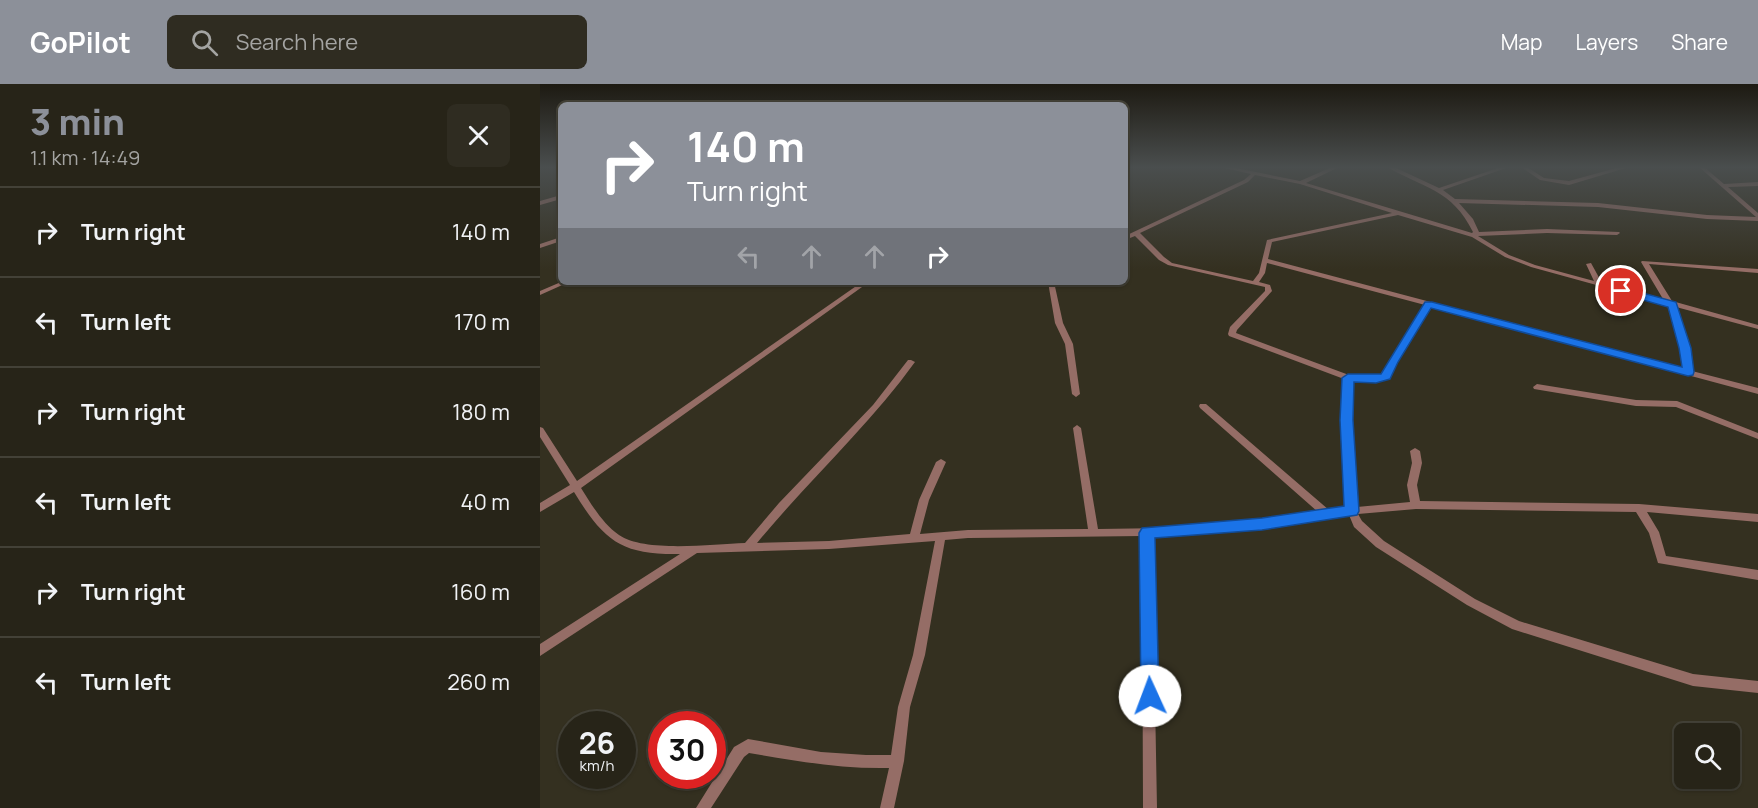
<!DOCTYPE html>
<meta charset="utf-8">
<style>
:root{--surface:#272418;--page:#2f2c21;--text:#f1f3f6;--muted:#a4a4a2;--line:#434137;--accent:#8c9099}
body{margin:0;font-family:Manrope,sans-serif;background:var(--page);color:var(--text);height:100vh;display:flex;flex-direction:column;font-size:22px;white-space:nowrap}
*{box-sizing:border-box;margin:0}
p{font-size:20px;color:var(--muted)}
.icon{flex:none;width:33px;height:33px;fill:none;stroke:currentColor;stroke-width:2;stroke-linecap:round;stroke-linejoin:round}
.map{position:relative;flex:1;overflow:hidden}
.side{display:flex;flex-direction:column;background:var(--surface);width:540px}
.side>*{flex:none}
.hud{position:absolute;left:18px;top:18px;width:570px;height:183px;border-radius:9px;box-shadow:0 2px 4px #0004,0 0 0 2px var(--line);background:#8c9099;color:#fff;overflow:hidden}
.tools{position:absolute;left:1134px;top:639px;display:grid;gap:12px}
.tools a{display:grid;place-items:center;width:66px;height:66px;border-radius:9px;background:var(--surface);box-shadow:0 2px 4px #0004,0 0 0 2px var(--line);font-size:30px}
.speed{position:absolute;left:18px;top:627px;display:flex;gap:12px;font-size:30px;font-weight:700;text-align:center}
.speed>*{display:grid;place-content:center;width:78px;height:78px;border-radius:50%;background:var(--surface);box-shadow:0 2px 4px #0004,0 0 0 2px var(--line);line-height:1}
.speed small{font-size:15px;font-weight:400}
.speed .limit{border:9px solid #d22;background:#fff;color:#111}
.pin{position:absolute;display:grid;place-items:center;width:51px;height:51px;color:#fff;margin:-26px;border:3px solid #fff;border-radius:50%;box-shadow:0 2px 6px #0007}
.me{position:absolute;width:66px;margin:-33px;rotate:358deg;stroke-linejoin:round;filter:drop-shadow(0 0 4px #0008)}
.turn{display:flex;align-items:center;gap:21px;height:126px;padding:0 30px;font-size:27px}
.turn .icon{width:78px;height:78px;stroke-width:2.5}
.turn b{display:block;font-size:42px;line-height:51px}
.lanes{display:flex;align-items:center;height:57px;padding:0 30px;background:#0003;justify-content:center;gap:30px;direction:ltr}
.lanes .off{opacity:.35}
.round{display:grid;place-items:center;flex:none;width:63px;height:63px;border-radius:9px;background:var(--page)}
.headline{display:flex;align-items:center;justify-content:space-between;height:102px;padding:0 30px}
h1{font-size:36px;font-weight:800;line-height:45px;color:var(--accent)}
ul{padding:0;list-style:none}
li{display:flex;align-items:center;gap:18px;height:90px;padding:0 30px;border-top:2px solid var(--line)}
li div{flex:1}
li b{display:block;font-size:22px}
li em{font-style:normal}
header{display:flex;align-items:center;gap:36px;box-sizing:border-box;height:84px;padding:0 30px;background:var(--accent);color:#fff}
header strong{font-size:28px}
nav{display:flex;gap:33px;margin-inline-start:auto;font-size:21px}
.search{width:420px;height:54px;background:var(--page);display:flex;align-items:center;gap:15px;box-sizing:border-box;padding:0 21px;border-radius:9px;color:var(--muted);font-size:22px}
main{display:flex;flex:1;min-height:0}
.map>svg:first-child{display:block}
.lines{fill:none;stroke-linecap:round;stroke-linejoin:round}
.street{fill:#956d66;fill-rule:evenodd}
.route{fill:#1a73e8;stroke:#114b97;stroke-width:1.5}
</style>
<header>
<strong>GoPilot</strong>
<div class="search"><svg class="icon" aria-label="search" viewBox="0 0 24 24"><circle cx="10" cy="10" r="6"/><path d="M15 15l6 6"/></svg>Search here</div>
<nav><a>Map</a><a>Layers</a><a>Share</a></nav>
</header>
<main>
<section class="side">
<div class="headline"><div><h1>3 min</h1><p>1.1 km · 14:49</p></div><a class="round"><svg class="icon" aria-label="close" viewBox="0 0 24 24"><path d="M6 6l12 12M18 6L6 18"/></svg></a></div>
<ul>
<li><svg class="icon" aria-label="right" viewBox="0 0 24 24"><path d="M7 20v-9h11M14 6l5 5-5 5"/></svg><div><b>Turn right</b></div><em>140 m</em></li>
<li><svg class="icon" aria-label="left" viewBox="0 0 24 24"><path d="M17 20v-9H6M10 6l-5 5 5 5"/></svg><div><b>Turn left</b></div><em>170 m</em></li>
<li><svg class="icon" aria-label="right" viewBox="0 0 24 24"><path d="M7 20v-9h11M14 6l5 5-5 5"/></svg><div><b>Turn right</b></div><em>180 m</em></li>
<li><svg class="icon" aria-label="left" viewBox="0 0 24 24"><path d="M17 20v-9H6M10 6l-5 5 5 5"/></svg><div><b>Turn left</b></div><em>40 m</em></li>
<li><svg class="icon" aria-label="right" viewBox="0 0 24 24"><path d="M7 20v-9h11M14 6l5 5-5 5"/></svg><div><b>Turn right</b></div><em>160 m</em></li>
<li><svg class="icon" aria-label="left" viewBox="0 0 24 24"><path d="M17 20v-9H6M10 6l-5 5 5 5"/></svg><div><b>Turn left</b></div><em>260 m</em></li>
</ul>
</section>
<div class="map">
<svg width="1218" height="724" viewBox="0 0 1218 724">
<rect width="100%" height="100%" fill="#343020"/>
<g class="lines">
<!-- street -->
<path class="street" d="M680,83H691L760,97L792,83H799L766,99L932,149L933,148C912,105 883,104 847,83H854L899,104L961,83H969L903,106L915,115L1058,119L1167,131L1216,133L1159,83H1164L1184,100L1218,98V102L1188,103L1218,129V137L1167,135L1058,123L919,119L933,135L939,148L1007,145L1079,148L1080,149L1077,151L1007,149L938,152L969,171L995,181L1054,197L1046,180L1051,179L1062,199L1123,215L1101,178L1102,177L1218,185V189L1109,180L1132,217L1218,241V245L1136,223L1149,264L1152,287L1218,304V310L891,222L856,278L849,294L836,298L812,297L810,336L817,423L870,418L867,401L872,379L870,367L875,364L880,367L882,379L877,401L880,417L1099,420L1218,430V438L1107,428L1119,448L1126,472L1218,486V496L1118,479L1109,449L1096,428L876,425L818,430L822,437L844,457L935,515L979,537L1153,590L1218,597V609L1153,602L972,545L927,521L836,463L814,443L809,431L793,434L789,436L785,435L722,444L612,452L617,724H603L602,452L428,454L405,456L385,571L370,623L364,677L354,724H340L349,684C301,685 257,677 209,669L204,673L171,724H156L194,663L208,655L281,668L326,671H351L358,623L373,571L395,457L289,465L157,469L0,572V560L140,470C81,471 64,457 34,408L0,428V419L30,401L0,353V343L3,344L37,397L322,198H329L41,404C51,420 63,440 79,451C105,469 173,460 205,459L239,419L333,321L368,276H371L375,278C328,343 268,397 217,459L289,457L370,450L379,416L396,378L401,375L406,378L389,416L380,450L428,446L548,445L533,344L537,341L541,344L558,445L626,444L722,436L778,428L660,324L659,322L660,320H666L789,426L807,424L802,336L804,295L689,252L688,250L690,243L725,207V203L628,181L619,176L595,152L585,156V152L704,96L711,90ZM715,91L760,100L852,129L727,156L719,189L713,197L632,179L624,173L600,149L708,98ZM858,131L932,153L965,173L991,183L1129,221L1141,264L1144,285L728,175L732,158ZM727,179L885,221L848,278L843,290L836,292L809,291L696,249L697,246L732,207L730,201L719,198L725,189Z
M981,83H987L1004,94L1029,97L1080,83H1089L1029,101L1000,96Z
M21,111V115L0,121V117Z
M21,153V157L0,164V160Z
M21,198H29L0,211V207Z
M508,198H514L523,239L533,260L540,310L536,313L532,310L525,260L515,239Z
M997,300L1096,316L1137,317L1218,349V355L1136,323L1096,322L994,305L993,303Z"/>
</g>
<!-- sky -->
<linearGradient id="sky" x2="0" y2="1"><stop stop-color="#1d1a12"/><stop offset="0.45" stop-color="#4a4e4e"/><stop offset="1" stop-color="#4a4e4e" stop-opacity="0"/></linearGradient>
<rect width="1218" height="185" fill="url(#sky)"/>
<!-- route -->
<path class="route" d="M1081,203L1136,218L1151,264L1154,288L1153,291L1148,292L891,224L858,278L850,295L836,299L814,298L813,336L819,427L817,431L722,446L615,454L619,612L617,618L610,621L603,618L601,612L599,449L602,444L722,434L804,422L800,336L802,294L808,290H841L885,218H892L1142,283L1139,264L1128,223L1078,209V204Z"/>
</svg>
<div class="tools">
<a><svg class="icon" aria-label="search" viewBox="0 0 24 24"><circle cx="10" cy="10" r="6"/><path d="M15 15l6 6"/></svg></a>
</div>
<div class="speed"><div>26<small>km/h</small></div><div class="limit">30</div></div>
<div class="pin" style="left:1081px;top:207px;background:#d93025"><svg class="icon" aria-label="arrive" viewBox="0 0 24 24"><path d="M6 21V4h12l-3 4 3 4H6"/></svg></div>
<svg class="me" style="left:610px;top:612px" viewBox="-20 -20 40 40"><circle r="19" fill="#fff"/><path d="M0-13L10 11 0 6-10 11z" fill="#1a73e8"/></svg>
<div class="hud">
<div class="turn"><svg class="icon" aria-label="right" viewBox="0 0 24 24"><path d="M7 20v-9h11M14 6l5 5-5 5"/></svg><div><b>140 m</b>Turn right</div></div>
<div class="lanes"><svg class="icon off" aria-label="left" viewBox="0 0 24 24"><path d="M17 20v-9H6M10 6l-5 5 5 5"/></svg><svg class="icon off" aria-label="ahead" viewBox="0 0 24 24"><path d="M12 20V5M6 11l6-6 6 6"/></svg><svg class="icon off" aria-label="ahead" viewBox="0 0 24 24"><path d="M12 20V5M6 11l6-6 6 6"/></svg><svg class="icon" aria-label="right" viewBox="0 0 24 24"><path d="M7 20v-9h11M14 6l5 5-5 5"/></svg></div>
</div>
</div>
</main>
